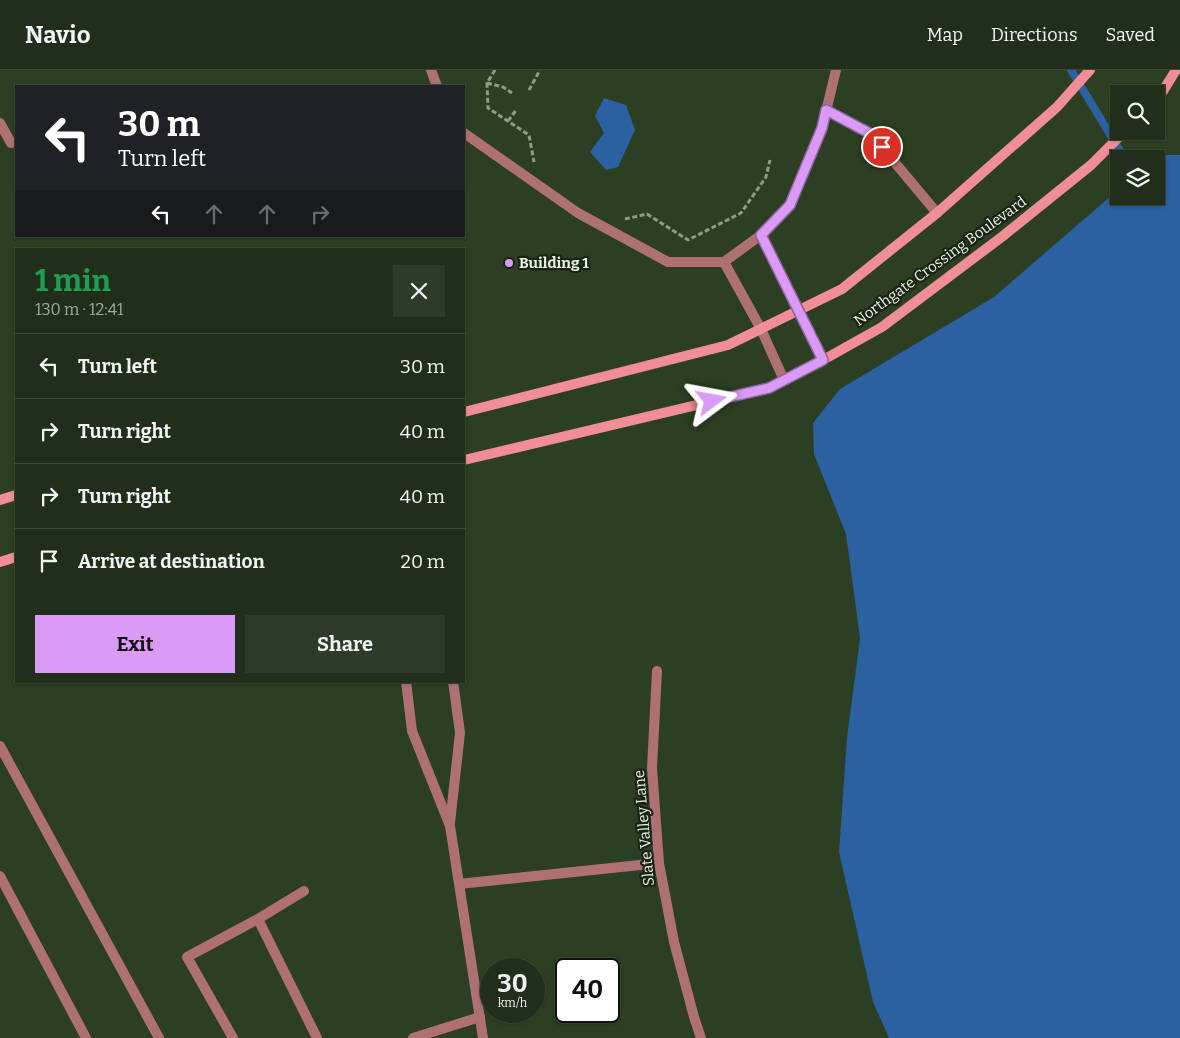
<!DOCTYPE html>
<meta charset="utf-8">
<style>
:root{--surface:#212f1a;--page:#2d3b27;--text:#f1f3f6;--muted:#a2a9a2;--line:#3e4a39;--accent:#da9af6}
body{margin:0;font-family:Bitter,serif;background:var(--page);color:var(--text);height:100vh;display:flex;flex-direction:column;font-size:19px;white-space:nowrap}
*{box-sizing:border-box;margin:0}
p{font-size:16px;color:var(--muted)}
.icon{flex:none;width:28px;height:28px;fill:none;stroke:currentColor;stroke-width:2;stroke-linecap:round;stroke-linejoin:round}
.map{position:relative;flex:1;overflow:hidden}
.drawer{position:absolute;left:15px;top:178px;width:450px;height:435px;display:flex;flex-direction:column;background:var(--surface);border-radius:0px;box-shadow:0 1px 4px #0004,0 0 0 1px var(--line)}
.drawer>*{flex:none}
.guide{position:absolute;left:15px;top:15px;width:450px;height:152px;border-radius:0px;box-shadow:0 1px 4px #0004,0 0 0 1px var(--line);background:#202124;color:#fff;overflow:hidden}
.buttons{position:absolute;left:1110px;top:15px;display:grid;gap:10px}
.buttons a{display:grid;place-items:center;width:55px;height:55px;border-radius:0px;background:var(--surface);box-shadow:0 1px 4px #0004,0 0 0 1px var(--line);font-size:25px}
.speed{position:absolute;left:480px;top:888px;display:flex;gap:10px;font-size:25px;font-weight:700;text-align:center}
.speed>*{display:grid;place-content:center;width:65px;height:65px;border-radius:50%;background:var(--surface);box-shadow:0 1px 4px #0004,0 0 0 1px var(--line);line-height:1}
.speed small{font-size:12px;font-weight:400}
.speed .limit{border:2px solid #111;border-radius:8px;background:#fff;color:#111}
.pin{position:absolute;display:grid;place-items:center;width:42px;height:42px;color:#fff;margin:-21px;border:2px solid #fff;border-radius:50%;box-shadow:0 1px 5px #0007}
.me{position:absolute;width:55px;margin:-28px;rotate:77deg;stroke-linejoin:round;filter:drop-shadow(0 0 4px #0008)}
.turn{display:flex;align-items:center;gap:18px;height:105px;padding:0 20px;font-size:22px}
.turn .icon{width:65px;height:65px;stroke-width:2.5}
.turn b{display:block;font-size:35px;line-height:42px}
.lanes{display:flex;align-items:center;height:48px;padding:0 20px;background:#0003;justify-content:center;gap:25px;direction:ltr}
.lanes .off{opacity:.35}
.round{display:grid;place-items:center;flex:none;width:52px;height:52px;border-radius:0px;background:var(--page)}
.overview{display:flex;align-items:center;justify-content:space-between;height:85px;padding:0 20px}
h1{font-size:30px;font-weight:700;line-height:38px;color:#1e9e55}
.primary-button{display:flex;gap:10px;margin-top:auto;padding:10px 20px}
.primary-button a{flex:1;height:58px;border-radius:0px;background:var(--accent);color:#111;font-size:20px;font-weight:700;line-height:58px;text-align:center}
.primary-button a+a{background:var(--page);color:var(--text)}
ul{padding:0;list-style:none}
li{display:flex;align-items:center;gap:15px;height:65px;padding:0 20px;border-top:1px solid var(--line)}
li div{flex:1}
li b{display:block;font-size:19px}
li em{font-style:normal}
header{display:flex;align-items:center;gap:30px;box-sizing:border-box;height:70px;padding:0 25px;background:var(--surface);border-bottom:1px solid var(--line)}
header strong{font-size:24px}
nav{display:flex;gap:28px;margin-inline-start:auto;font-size:18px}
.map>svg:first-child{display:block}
.water{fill:#2b60a1}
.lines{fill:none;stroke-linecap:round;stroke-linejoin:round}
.stream{stroke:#2b60a1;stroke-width:8}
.path{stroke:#8c9c85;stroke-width:3;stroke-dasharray:5 2.5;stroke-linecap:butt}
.lane{stroke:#af7074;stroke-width:10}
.street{stroke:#af7074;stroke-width:10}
.secondary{stroke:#f18d95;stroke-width:10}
.route-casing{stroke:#8e64a0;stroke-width:12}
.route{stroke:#da9af6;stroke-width:9}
.poi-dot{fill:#da9af6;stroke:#1a2316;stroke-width:2}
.labels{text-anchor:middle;stroke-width:4.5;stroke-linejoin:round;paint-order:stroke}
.street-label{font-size:15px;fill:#e7f3e1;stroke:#1a2316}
.poi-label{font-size:15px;font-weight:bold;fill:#e7f3e1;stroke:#1a2316;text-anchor:start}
</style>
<header>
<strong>Navio</strong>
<nav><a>Map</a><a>Directions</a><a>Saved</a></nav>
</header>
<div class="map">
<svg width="1180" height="968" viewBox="0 0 1180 968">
<rect width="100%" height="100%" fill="#2c3f22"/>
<!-- water -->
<path class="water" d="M604,28L626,35L635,60L618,97L606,100L590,82L604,63L595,46Z
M1158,85H1180V968H889L873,932L839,782L847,668L860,568L846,464L814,384L813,353L840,319L994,227L1119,119V126H1156V89H1153Z"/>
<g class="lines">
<!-- stream -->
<path class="stream" d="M1071,0L1125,89"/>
<!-- path -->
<path class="path" d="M495,0L487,13L488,38L529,65L534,92
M487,13L503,17L512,23
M529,20L540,0
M508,51L517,39
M625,149L647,144L688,170L741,143L766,107L770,90"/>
<!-- lane -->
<path class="lane" d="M431,0L437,16
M826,40L871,64L937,143
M0,53L11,73
M464,63L578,143L668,192H724L761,165L790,135L822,58L836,0
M761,165L823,290
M724,192L761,259L784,310
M0,676L159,968
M0,806L86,968
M258,849L304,821
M233,968L187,887L258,849L317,968
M413,968L480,947"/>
<!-- street -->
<path class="street" d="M657,601L652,698L659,793L674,872L694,947L701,968
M406,611L412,661L450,756L483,968
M450,753L460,663L453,611
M459,814L659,793"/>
<!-- secondary -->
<path class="secondary" d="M1156,29L1163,21L1176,0
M464,342L728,275L842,219L937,143L1057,37L1090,0
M464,390L769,318L823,290L882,257L1003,166L1091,95L1125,61
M0,430L16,425
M0,492L16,487"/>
</g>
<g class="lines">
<defs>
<path id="route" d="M712,331L769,318L823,290L761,165L790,135L822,58L826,40L871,64L882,77"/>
</defs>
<!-- route casing -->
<use href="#route" class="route-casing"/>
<!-- route -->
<use href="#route" class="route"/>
</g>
<!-- markers -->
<circle class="poi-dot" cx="509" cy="193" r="5"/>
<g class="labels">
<!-- street labels -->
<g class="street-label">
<text transform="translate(940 191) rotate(-36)" y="5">Northgate Crossing Boulevard</text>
<text transform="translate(644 758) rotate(-95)" y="5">Slate Valley Lane</text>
</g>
<!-- poi labels -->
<g class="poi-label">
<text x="519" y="198">Building 1</text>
</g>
</g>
</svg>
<div class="buttons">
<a><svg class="icon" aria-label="search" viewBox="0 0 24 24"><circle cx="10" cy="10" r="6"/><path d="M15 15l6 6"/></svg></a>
<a><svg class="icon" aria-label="layers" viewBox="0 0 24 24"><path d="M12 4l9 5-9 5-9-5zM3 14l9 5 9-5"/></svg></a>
</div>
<div class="speed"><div>30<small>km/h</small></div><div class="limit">40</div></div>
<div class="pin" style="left:882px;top:77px;background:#d93025"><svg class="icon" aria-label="arrive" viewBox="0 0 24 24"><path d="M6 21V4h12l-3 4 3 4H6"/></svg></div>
<svg class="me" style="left:712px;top:331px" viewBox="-20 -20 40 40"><path d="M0-17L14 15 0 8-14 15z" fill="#da9af6" stroke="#fff" stroke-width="4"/></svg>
<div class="guide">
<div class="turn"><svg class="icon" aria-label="left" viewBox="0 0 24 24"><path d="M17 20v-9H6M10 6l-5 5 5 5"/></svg><div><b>30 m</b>Turn left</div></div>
<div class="lanes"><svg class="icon" aria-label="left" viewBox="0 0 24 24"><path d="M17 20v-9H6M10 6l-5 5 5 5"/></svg><svg class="icon off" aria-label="ahead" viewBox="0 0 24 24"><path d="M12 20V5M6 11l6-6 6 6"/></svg><svg class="icon off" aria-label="ahead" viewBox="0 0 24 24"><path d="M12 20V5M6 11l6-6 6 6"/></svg><svg class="icon off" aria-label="right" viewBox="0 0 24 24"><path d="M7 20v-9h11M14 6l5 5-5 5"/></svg></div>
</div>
<section class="drawer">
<div class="overview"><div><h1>1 min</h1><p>130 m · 12:41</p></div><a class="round"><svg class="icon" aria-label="close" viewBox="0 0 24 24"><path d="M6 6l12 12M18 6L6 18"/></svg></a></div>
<ul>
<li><svg class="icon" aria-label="left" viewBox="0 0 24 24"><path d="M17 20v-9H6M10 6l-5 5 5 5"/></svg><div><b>Turn left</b></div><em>30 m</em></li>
<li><svg class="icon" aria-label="right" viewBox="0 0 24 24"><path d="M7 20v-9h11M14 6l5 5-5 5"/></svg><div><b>Turn right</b></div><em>40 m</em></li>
<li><svg class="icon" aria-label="right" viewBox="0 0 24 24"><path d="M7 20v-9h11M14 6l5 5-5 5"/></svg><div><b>Turn right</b></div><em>40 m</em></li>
<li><svg class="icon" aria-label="arrive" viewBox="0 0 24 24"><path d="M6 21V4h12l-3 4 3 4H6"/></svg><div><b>Arrive at destination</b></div><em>20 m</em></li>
</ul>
<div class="primary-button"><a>Exit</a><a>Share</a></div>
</section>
</div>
